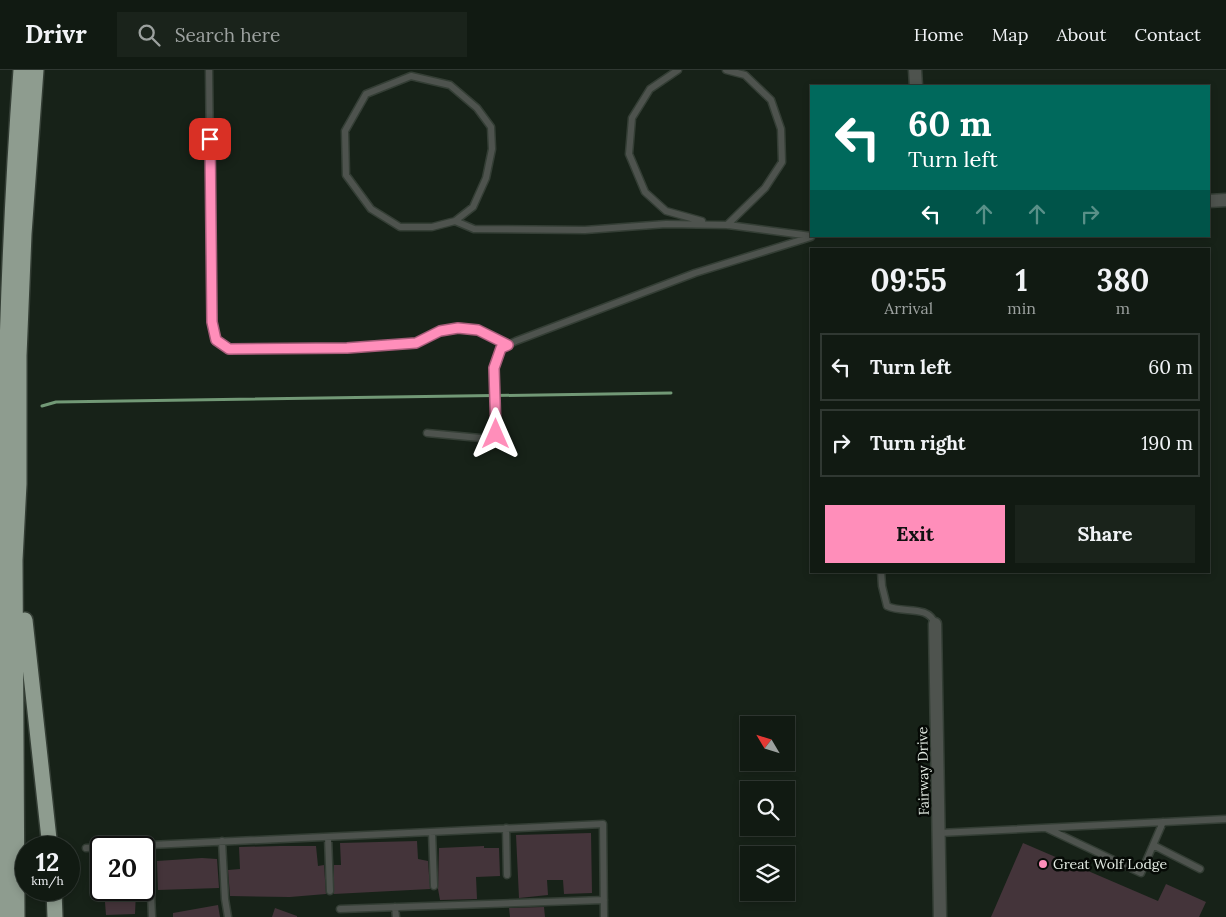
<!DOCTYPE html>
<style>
:root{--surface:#111a12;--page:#1a231b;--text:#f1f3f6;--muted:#9ca19f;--line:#303832;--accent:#ff8eba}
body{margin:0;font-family:Lora,serif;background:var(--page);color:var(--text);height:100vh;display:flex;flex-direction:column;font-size:19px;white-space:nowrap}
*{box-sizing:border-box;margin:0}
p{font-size:16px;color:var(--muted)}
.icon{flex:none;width:28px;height:28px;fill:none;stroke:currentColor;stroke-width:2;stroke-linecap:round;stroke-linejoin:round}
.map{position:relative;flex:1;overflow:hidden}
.sheet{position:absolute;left:810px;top:178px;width:400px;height:325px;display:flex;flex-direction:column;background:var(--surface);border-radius:0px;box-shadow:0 2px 8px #0003,0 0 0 1px var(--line)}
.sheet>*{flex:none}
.guide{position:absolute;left:810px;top:15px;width:400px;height:152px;border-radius:0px;box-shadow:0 2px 8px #0003,0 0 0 1px var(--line);background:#00695c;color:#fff;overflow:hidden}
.needle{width:32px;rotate:308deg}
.tools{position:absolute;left:740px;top:646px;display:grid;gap:10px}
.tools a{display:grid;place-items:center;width:55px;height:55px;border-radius:0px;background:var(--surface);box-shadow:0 2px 8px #0003,0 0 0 1px var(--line);font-size:25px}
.speed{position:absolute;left:15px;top:766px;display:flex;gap:10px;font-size:25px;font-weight:700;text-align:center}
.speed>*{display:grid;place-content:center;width:65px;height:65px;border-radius:50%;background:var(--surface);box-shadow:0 2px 8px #0003,0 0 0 1px var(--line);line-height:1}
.speed small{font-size:12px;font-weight:400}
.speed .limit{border:2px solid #111;border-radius:8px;background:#fff;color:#111}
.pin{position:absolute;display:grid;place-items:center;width:42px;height:42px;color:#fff;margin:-21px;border-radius:10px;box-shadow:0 2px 8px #0006}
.me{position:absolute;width:55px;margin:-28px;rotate:0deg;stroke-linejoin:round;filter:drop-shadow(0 0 4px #0008)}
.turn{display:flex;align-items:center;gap:18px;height:105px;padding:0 15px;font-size:22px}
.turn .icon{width:65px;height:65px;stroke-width:2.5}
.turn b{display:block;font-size:35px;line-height:42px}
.lanes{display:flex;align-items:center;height:48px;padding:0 15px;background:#0003;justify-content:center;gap:25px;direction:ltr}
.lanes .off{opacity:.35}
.eta{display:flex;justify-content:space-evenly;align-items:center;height:85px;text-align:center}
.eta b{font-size:30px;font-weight:800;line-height:35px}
.primary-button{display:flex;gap:10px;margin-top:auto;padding:10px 15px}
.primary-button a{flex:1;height:58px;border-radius:0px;background:var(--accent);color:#111;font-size:20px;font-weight:800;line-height:58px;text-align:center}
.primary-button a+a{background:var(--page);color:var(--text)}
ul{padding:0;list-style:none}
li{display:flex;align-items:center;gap:15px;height:68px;margin:0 10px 8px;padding:0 5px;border:2px solid var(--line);border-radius:0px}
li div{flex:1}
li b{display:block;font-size:19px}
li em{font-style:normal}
header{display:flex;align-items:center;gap:30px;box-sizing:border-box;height:70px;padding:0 25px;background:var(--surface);border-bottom:1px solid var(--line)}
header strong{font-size:24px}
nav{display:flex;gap:28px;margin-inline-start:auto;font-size:18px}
.search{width:350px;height:45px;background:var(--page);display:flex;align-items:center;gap:12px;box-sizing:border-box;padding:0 18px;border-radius:0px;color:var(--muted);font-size:19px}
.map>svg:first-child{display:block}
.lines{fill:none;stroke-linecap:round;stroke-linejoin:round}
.stream{stroke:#729976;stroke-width:3}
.building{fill:#44343a}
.lane-casing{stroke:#343e35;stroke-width:9}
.street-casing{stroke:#343e35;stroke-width:15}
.highway-casing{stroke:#343e35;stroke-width:18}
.lane{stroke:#4e534e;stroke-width:6}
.street{stroke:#4e534e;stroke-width:12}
.highway{stroke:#8e9c8f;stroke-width:15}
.route-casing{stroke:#a65c79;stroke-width:12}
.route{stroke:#ff8eba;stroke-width:9}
.poi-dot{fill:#ff8eba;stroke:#060a06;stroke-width:2}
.labels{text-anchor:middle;stroke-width:5;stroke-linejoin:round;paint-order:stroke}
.street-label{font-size:14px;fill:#e5ede5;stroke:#060a06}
.poi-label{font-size:14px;fill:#e5ede5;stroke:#060a06;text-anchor:start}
</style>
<header>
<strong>Drivr</strong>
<div class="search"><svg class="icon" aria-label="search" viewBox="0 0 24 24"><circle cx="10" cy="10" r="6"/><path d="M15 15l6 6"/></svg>Search here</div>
<nav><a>Home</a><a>Map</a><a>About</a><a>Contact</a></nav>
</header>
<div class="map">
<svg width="1226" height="847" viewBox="0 0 1226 847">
<rect width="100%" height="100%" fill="#172218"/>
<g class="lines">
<!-- stream -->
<path class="stream" d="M42,336L56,332L671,323"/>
</g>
<!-- building -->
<path class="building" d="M591,763L592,823L564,824L563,810H547L548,825L519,828L516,765Z
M417,771L418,789L428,791L430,819L334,824V795H341L340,773Z
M1023,773L1158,831L1166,814L1206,832L1199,847H991Z
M280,776H316L318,796L324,795L326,824L290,827L230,826L228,800L240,799L239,777Z
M484,776V778H499L500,806L476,807L477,829L440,830L438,819L439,778Z
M202,788L217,789L219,818L158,820L157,791Z
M104,820L136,821L135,844L106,845Z
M218,835L220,847H173V843Z
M544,837L545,847H510L509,838Z
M275,838L297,846V847H272Z"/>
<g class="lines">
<defs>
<path id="lane" d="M209,0L212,252L215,270L229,279L347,278L416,273L440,261L458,258L478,260L508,275
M678,0L650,19L632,48L629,84L645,122L666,141L702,151
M726,0L745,5L771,30L781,59L782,92L765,118L727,155
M455,151L473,137L486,108L492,79L491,57L477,38L450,15L411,6L366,24L345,61L346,105L371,139L400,157H432L455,151L474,159L585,160L666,154L728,155L811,166
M427,363L491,369L496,363L494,298L501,278L516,271L695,203L811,167
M881,501L882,516L887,536C903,544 928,534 935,554
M506,758L507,805
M1046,758L1141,803L1163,752
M432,762L434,816
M939,763L1226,749
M328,767L330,821
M222,771L225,829L228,847
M149,775L152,847
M1153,775L1200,799
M86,778L603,754L604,847
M395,837L396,847
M340,839L604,830"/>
<path id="street" d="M915,0L916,16
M1209,131L1226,130
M935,554L940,847"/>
<path id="highway" d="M25,550L50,778
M54,820L55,847
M4,847C2,565 0,281 21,0
M17,847L15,490L19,414V286L24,164L36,0"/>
</defs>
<!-- lane casing -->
<use href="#lane" class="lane-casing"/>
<!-- street casing -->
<use href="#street" class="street-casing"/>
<!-- highway casing -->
<use href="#highway" class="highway-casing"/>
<!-- lane -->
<use href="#lane" class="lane"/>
<!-- street -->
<use href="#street" class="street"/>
<!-- highway -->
<use href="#highway" class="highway"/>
</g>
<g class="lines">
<defs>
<path id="route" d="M210,69L212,252L216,270L229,279L347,278L416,273L440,261L458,258L478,260L508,275L501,278L494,298L496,364"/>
</defs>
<!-- route casing -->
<use href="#route" class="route-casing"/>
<!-- route -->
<use href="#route" class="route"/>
</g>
<!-- markers -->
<circle class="poi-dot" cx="1043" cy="794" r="5"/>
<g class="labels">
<!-- street labels -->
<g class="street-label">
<text transform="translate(923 701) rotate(-91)" y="5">Fairway Drive</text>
</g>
<!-- poi labels -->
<g class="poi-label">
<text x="1053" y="799">Great Wolf Lodge</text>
</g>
</g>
</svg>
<div class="tools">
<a><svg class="needle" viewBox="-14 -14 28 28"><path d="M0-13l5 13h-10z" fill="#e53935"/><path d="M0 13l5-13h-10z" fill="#9ca19f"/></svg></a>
<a><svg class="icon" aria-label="search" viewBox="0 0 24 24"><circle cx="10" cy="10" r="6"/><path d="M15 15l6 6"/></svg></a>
<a><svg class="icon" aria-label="layers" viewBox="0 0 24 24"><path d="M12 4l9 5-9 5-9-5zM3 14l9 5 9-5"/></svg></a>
</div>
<div class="speed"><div>12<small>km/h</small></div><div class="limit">20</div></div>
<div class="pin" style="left:210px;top:69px;background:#d93025"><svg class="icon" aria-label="arrive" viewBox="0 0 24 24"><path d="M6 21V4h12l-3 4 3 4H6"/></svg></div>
<svg class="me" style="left:496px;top:364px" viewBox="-20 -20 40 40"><path d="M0-17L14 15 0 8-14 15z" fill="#ff8eba" stroke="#fff" stroke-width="4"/></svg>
<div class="guide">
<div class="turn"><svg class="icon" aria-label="left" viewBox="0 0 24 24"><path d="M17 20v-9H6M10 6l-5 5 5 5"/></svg><div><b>60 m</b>Turn left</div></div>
<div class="lanes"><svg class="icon" aria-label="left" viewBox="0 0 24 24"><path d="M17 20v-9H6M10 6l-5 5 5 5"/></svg><svg class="icon off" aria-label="ahead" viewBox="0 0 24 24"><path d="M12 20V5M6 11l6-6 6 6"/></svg><svg class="icon off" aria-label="ahead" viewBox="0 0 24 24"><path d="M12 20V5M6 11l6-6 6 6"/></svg><svg class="icon off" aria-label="right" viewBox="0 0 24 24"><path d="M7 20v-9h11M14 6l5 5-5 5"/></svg></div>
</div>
<section class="sheet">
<div class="eta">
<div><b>09:55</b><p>Arrival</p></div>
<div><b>1</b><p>min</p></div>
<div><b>380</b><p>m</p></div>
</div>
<ul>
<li><svg class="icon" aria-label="left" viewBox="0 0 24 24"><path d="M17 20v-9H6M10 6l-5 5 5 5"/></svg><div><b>Turn left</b></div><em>60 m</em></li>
<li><svg class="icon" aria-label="right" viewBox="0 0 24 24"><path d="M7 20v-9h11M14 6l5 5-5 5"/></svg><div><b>Turn right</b></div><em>190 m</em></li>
</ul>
<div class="primary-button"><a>Exit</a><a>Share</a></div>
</section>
</div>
